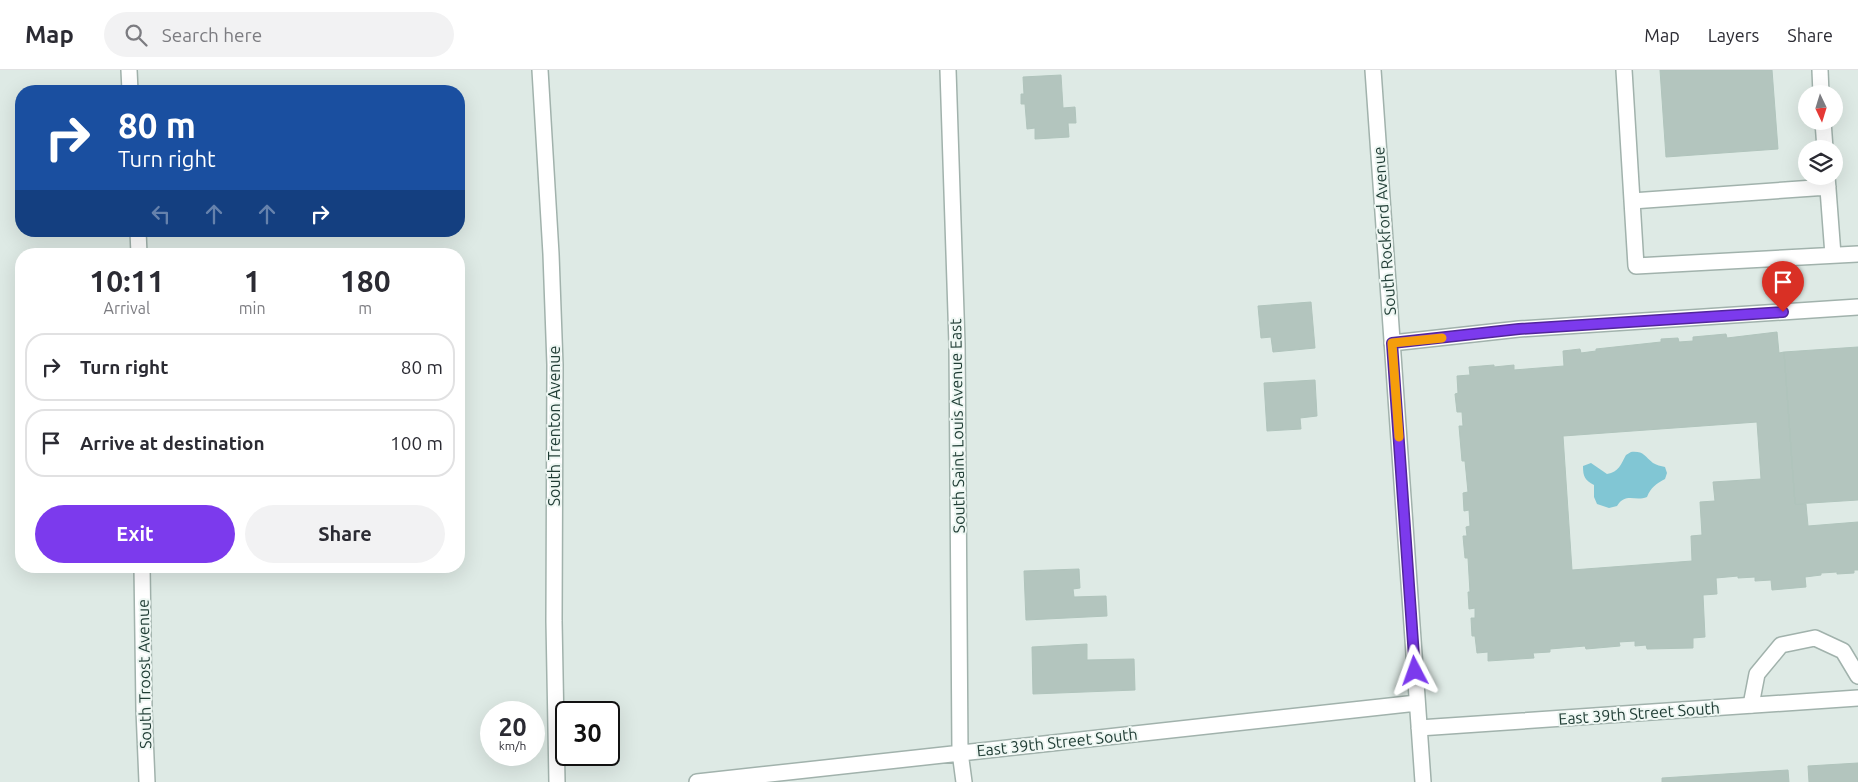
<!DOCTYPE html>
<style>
:root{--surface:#fff;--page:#f2f2f3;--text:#2b2b33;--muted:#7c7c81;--line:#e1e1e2;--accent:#7c3aed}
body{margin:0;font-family:Ubuntu,sans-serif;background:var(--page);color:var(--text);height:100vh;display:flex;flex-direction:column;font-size:19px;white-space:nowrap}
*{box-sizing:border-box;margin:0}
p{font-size:16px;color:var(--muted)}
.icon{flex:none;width:28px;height:28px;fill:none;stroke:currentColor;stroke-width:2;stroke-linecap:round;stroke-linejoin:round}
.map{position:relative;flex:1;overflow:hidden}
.details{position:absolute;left:15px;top:178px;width:450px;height:325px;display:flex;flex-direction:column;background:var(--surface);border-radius:20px;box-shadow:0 5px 20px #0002}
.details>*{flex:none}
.top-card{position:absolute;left:15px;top:15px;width:450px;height:152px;border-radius:20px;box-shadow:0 5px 20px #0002;background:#1a4fa0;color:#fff;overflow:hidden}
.needle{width:32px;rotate:176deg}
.controls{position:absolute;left:1798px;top:15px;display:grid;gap:10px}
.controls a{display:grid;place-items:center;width:45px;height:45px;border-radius:50%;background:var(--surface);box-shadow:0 5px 20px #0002;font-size:25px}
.speed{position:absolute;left:480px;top:631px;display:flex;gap:10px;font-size:25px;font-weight:700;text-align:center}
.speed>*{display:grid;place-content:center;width:65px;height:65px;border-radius:50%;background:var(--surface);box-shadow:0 5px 20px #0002;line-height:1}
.speed small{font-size:12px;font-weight:400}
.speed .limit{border:2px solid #111;border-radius:8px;background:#fff;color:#111}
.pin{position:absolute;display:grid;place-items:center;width:42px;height:42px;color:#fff;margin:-51px -21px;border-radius:50% 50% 50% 0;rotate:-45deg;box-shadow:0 0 5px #0007}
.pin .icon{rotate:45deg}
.me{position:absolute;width:55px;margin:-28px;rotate:356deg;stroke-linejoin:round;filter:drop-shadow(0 0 4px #0008)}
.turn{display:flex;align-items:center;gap:18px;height:105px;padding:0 20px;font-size:22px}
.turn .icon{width:65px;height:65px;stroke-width:2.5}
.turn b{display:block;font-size:35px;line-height:42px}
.lanes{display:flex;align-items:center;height:48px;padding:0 20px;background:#0003;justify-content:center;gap:25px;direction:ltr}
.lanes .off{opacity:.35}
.eta{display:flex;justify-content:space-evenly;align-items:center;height:85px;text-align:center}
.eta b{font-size:30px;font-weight:700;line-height:35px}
.cta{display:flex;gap:10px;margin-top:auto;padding:10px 20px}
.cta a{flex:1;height:58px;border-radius:30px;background:var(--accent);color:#fff;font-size:20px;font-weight:700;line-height:58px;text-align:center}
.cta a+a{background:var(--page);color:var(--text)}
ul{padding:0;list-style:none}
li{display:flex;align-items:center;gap:15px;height:68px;margin:0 10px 8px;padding:0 10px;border:2px solid var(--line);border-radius:20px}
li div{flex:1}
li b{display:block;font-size:19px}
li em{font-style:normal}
header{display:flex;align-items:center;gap:30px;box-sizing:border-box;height:70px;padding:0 25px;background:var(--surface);border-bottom:1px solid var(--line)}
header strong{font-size:24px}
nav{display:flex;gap:28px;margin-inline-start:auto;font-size:18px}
.search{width:350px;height:45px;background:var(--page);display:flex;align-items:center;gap:12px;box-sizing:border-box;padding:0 18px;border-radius:28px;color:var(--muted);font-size:19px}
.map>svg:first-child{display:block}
.water{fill:#81c6d4}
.building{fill:#b3c5be;stroke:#b0c4bc;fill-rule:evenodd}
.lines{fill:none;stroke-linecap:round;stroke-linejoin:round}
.service-casing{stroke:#a1b2ac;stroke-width:18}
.minor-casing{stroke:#a1b2ac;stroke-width:18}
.service{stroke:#fff;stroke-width:15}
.minor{stroke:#fff;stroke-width:15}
.route-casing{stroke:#51269a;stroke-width:12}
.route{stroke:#7c3aed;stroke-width:9}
.slow{stroke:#f59e0b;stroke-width:9}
.labels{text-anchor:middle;stroke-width:4;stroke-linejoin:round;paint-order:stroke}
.street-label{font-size:16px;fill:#1e3b33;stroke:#eef7f3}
</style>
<header>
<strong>Map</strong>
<div class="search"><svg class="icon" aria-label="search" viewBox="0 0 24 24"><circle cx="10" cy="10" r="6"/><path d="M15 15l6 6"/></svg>Search here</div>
<nav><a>Map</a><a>Layers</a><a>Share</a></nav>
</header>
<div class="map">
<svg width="1858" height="712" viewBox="0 0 1858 712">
<rect width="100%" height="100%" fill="#deeae5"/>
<!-- water -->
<path class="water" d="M1631,382C1644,381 1644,386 1653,393C1656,395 1661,396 1665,397L1667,403L1665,409C1656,414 1651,417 1647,427C1635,432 1626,422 1617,436L1609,438L1597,434L1594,427V415C1585,410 1583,407 1583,396L1591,393L1607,404C1619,402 1621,394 1626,385Z"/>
<!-- building -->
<path class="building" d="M1660,0H1772L1778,79L1666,87Z
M1061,5L1063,38L1075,37L1076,53H1068L1069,67L1035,69V58L1027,59L1025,34H1021V24H1024L1023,7Z
M1311,232L1315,278L1273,282L1271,267L1261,268L1258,236Z
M1777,262L1779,283L1784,282L1795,434H1806L1808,456L1858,452V500H1854V503L1837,504V502L1821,503V505L1805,507L1806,517L1772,520L1771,510L1755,511V507L1738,508V506L1716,508L1717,524L1703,525L1705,567L1693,568V578L1647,579L1646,575L1635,576V571L1619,572L1620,576L1586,579L1585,576L1550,579V582L1533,583L1534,588L1488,591V582L1477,583L1475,566H1472L1471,548H1475V538L1469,539L1468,522H1470L1468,488H1465L1463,466H1467L1466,457L1470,456L1469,440L1464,441L1463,423L1468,422L1465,391H1462L1459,356H1463L1462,342H1457L1455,324L1458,323L1457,306L1470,305L1469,297L1494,295V297L1514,295V300L1564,296L1563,281L1580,279L1581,283L1596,281V279L1661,272V269L1678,268L1679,272L1693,271V267L1726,264L1727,268ZM1757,352L1761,409L1713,412L1715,431L1700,432L1702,465L1691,466L1692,491L1572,500L1563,366Z
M1858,277V430L1795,434L1784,282Z
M1315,310L1317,346L1300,348L1301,359L1267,361L1264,313Z
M1079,499L1080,518L1073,519L1074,527L1106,526L1107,546L1026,550L1024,501Z
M1087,574V590L1134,589L1135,620L1033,624L1032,577Z
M1858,693V712H1809L1808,696Z
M1788,700L1789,712H1662V708Z"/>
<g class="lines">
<defs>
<path id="service" d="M1624,0L1636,196L1858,184
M1820,0L1821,24
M1823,51L1825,79
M1827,106L1833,185
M1632,131L1828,117
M1392,273L1519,259L1858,237
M1751,635L1757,604L1781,575L1815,568L1843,581L1858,606"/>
<path id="minor" d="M129,0L130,21
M540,0L551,184L555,295L554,551L557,712
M948,0L957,274L960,682L964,712
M1373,0L1423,712
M138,161L139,184
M142,496L144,640L147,712
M1419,658L1858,628
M697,712L1417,633"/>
</defs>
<!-- service casing -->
<use href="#service" class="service-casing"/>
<!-- minor casing -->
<use href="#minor" class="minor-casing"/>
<!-- service -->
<use href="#service" class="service"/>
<!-- minor -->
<use href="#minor" class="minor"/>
</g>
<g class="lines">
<defs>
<path id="route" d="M1415,601L1392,273L1519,259L1783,242"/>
</defs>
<!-- route casing -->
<use href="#route" class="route-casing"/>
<!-- route -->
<use href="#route" class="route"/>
<!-- slow -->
<path class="slow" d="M1399,367L1392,273L1442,268"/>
</g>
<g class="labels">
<!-- street labels -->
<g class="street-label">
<text transform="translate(1384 161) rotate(-94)" y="6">South Rockford Avenue</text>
<text transform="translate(554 356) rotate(-90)" y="6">South Trenton Avenue</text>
<text transform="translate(957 356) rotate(-91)" y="6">South Saint Louis Avenue East</text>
<text transform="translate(144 604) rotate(-91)" y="6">South Troost Avenue</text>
<text transform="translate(1639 643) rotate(-4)" y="6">East 39th Street South</text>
<text transform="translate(1057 672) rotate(-6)" y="6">East 39th Street South</text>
</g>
</g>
</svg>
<div class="controls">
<a><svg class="needle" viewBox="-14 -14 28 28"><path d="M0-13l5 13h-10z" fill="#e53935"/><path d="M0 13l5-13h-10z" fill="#7c7c81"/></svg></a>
<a><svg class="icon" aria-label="layers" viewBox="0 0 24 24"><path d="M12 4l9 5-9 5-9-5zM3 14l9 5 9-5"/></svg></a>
</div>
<div class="speed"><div>20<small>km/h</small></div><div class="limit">30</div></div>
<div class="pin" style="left:1783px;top:242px;background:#d93025"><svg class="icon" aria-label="arrive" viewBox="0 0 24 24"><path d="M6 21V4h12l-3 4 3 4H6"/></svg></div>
<svg class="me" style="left:1415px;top:601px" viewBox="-20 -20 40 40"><path d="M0-17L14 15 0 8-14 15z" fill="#7c3aed" stroke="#fff" stroke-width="4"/></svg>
<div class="top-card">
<div class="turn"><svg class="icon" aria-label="right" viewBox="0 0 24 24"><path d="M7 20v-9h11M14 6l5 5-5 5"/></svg><div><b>80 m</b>Turn right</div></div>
<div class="lanes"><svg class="icon off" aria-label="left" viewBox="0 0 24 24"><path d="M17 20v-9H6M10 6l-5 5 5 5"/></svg><svg class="icon off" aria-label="ahead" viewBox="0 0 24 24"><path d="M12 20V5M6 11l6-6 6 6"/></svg><svg class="icon off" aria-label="ahead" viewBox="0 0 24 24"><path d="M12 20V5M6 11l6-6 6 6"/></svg><svg class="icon" aria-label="right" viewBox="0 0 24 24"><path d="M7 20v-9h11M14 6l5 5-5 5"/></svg></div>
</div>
<section class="details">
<div class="eta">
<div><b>10:11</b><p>Arrival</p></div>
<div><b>1</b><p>min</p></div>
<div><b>180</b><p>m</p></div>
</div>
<ul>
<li><svg class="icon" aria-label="right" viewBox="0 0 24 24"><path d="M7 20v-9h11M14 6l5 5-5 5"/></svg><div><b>Turn right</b></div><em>80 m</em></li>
<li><svg class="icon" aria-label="arrive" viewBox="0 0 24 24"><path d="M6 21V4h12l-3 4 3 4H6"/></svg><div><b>Arrive at destination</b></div><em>100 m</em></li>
</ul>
<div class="cta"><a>Exit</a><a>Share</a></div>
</section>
</div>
